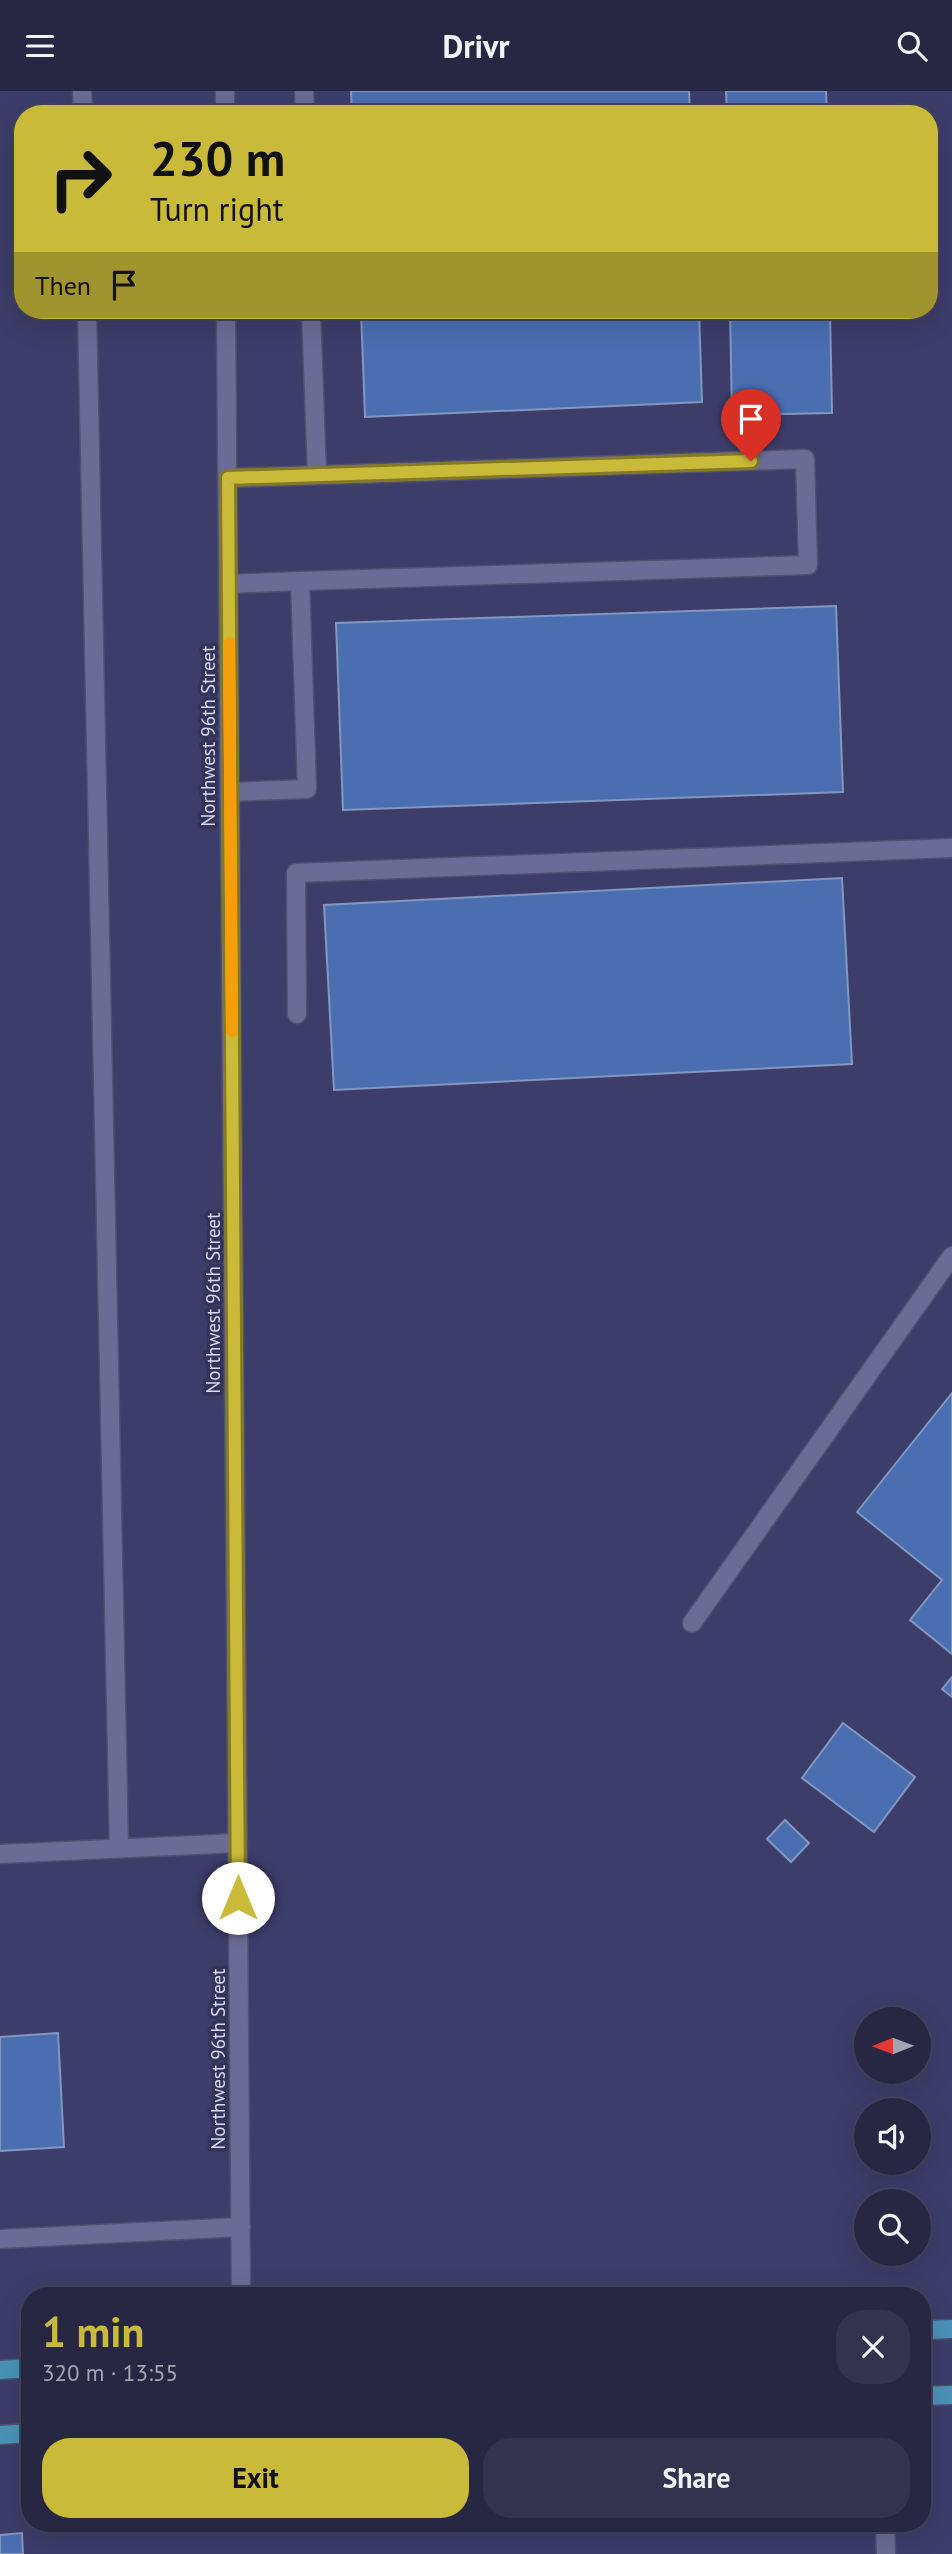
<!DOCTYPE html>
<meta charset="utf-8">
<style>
:root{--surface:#272744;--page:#33334f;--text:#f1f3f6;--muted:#a4a5b2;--line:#43445d;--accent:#c9ba3a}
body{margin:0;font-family:"PT Sans",sans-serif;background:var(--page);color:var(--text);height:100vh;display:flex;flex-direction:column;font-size:26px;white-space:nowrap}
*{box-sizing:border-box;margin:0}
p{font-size:23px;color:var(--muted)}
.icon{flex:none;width:38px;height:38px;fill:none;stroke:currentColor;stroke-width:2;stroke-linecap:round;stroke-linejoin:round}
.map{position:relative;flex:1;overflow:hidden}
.drawer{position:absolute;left:21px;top:2196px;width:910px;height:245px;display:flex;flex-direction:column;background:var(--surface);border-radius:28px;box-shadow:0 7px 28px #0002,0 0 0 2px var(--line)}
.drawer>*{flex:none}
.hud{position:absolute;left:14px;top:14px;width:924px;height:214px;border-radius:28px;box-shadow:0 7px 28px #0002,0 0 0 2px var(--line);background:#c9ba3a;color:#111;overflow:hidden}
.needle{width:46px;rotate:269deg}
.buttons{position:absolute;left:854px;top:1916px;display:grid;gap:14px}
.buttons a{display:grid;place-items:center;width:77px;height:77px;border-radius:50%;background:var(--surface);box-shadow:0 7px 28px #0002,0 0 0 2px var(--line);font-size:35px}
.pin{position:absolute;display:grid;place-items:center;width:60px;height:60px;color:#fff;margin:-72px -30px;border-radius:50% 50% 50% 0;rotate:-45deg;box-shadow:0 0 7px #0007}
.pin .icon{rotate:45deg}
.me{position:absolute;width:77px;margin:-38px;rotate:0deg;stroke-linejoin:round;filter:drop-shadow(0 0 5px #0008)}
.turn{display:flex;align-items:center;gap:24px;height:147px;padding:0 21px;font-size:32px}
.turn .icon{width:91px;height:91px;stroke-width:2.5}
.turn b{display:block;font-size:49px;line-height:60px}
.then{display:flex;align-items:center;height:66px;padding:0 21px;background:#0003;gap:14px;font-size:26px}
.round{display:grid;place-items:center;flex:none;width:74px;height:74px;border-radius:28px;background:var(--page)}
.head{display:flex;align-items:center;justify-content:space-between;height:119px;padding:0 21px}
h1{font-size:42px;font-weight:700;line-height:52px;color:var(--accent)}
.primary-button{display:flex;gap:14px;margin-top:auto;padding:14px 21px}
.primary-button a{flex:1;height:80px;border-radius:28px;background:var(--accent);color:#111;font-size:28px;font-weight:700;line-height:80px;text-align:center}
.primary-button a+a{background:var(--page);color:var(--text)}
header{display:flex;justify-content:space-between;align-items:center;height:91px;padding:0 21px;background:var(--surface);font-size:32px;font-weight:700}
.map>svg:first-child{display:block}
.built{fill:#3d3d6a;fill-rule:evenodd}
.building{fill:#4b6eb1;stroke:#8197c0;stroke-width:2}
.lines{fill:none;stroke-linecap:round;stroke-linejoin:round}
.minor-casing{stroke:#505070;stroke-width:21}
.major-casing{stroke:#505070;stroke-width:21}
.minor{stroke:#6a6c96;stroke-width:18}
.major{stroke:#4b92b8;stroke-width:18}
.route-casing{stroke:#837926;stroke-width:18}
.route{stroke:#c9ba3a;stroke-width:12}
.slow{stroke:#f59e0b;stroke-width:12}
.labels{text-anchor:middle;stroke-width:7;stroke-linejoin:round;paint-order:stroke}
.street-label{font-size:19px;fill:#d7d8f1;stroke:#34345a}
</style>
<header><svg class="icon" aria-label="menu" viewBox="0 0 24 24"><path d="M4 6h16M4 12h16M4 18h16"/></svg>Drivr<svg class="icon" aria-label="search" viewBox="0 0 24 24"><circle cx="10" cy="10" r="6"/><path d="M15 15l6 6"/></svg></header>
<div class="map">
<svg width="952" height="2463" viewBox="0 0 952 2463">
<rect width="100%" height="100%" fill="#34345a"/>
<!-- built -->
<path class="built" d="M0,0H952V2463H0ZM23,23H929V219H23ZM866,1928H919V1981H866ZM866,2020H919V2072H866ZM866,2110H919V2163H866ZM30,2205H922V2432H30Z"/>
<!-- building -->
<path class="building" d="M351,0H689L690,23H352Z
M726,0H826L827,23H727Z
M361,219H699L702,311L365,326Z
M730,219H830L832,322L732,324Z
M836,515L843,701L343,719L336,532Z
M842,787L852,973L334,999L324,814Z
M952,1302V1563L910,1529L942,1489L857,1421Z
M952,1586V1606L942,1598Z
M843,1632L915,1686L874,1741L802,1687Z
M785,1729L809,1752L791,1771L767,1748Z
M58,1942L64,2056L0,2060V1946Z
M22,2442L23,2463H0V2444Z"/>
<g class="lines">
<defs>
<path id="minor" d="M82,0L83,23
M225,0V23
M304,0L305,23
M87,219L119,1757
M226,219L241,2205
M311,219L317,384
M228,387L805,368L808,474L300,490
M228,493L300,490L307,698L230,701
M297,923L296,782L952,757
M692,1532L952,1165
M0,1763L238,1752
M0,2148L241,2136
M885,2432L886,2463"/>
<path id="major" d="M922,2239L952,2238
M0,2279L30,2277
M922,2305L952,2304
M0,2344L30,2342"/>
</defs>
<!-- minor casing -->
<use href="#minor" class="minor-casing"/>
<!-- major casing -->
<use href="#major" class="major-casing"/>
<!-- minor -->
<use href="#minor" class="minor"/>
<!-- major -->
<use href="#major" class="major"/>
</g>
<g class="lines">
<defs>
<path id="route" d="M238,1807L228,387L751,370"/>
</defs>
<!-- route casing -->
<use href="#route" class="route-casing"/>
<!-- route -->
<use href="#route" class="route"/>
<!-- slow -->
<path class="slow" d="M229,552L232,940"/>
</g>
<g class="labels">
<!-- street labels -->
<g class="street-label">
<text transform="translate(208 645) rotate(-90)" y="7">Northwest 96th Street</text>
<text transform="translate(213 1212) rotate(-90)" y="7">Northwest 96th Street</text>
<text transform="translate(218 1968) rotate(-90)" y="7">Northwest 96th Street</text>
</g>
</g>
</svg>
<div class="buttons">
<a><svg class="needle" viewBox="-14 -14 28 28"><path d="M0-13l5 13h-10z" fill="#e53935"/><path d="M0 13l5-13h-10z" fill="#a4a5b2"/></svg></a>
<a><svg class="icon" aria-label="sound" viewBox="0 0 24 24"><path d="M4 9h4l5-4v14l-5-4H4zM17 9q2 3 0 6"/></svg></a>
<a><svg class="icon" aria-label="search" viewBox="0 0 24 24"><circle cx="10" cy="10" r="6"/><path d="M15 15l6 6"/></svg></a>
</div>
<div class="pin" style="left:751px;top:370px;background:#d93025"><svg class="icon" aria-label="arrive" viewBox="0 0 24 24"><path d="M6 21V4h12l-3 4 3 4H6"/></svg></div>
<svg class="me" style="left:238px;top:1807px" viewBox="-20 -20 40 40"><circle r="19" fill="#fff"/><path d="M0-13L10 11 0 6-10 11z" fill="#c9ba3a"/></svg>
<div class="hud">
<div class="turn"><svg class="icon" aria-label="right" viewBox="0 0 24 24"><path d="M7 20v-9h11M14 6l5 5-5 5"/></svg><div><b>230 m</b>Turn right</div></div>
<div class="then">Then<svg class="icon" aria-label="arrive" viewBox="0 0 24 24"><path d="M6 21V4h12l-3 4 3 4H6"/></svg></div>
</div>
<section class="drawer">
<div class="head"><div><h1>1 min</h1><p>320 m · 13:55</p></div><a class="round"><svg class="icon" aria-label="close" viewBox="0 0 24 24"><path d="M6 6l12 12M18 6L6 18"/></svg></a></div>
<div class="primary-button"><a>Exit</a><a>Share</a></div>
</section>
</div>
